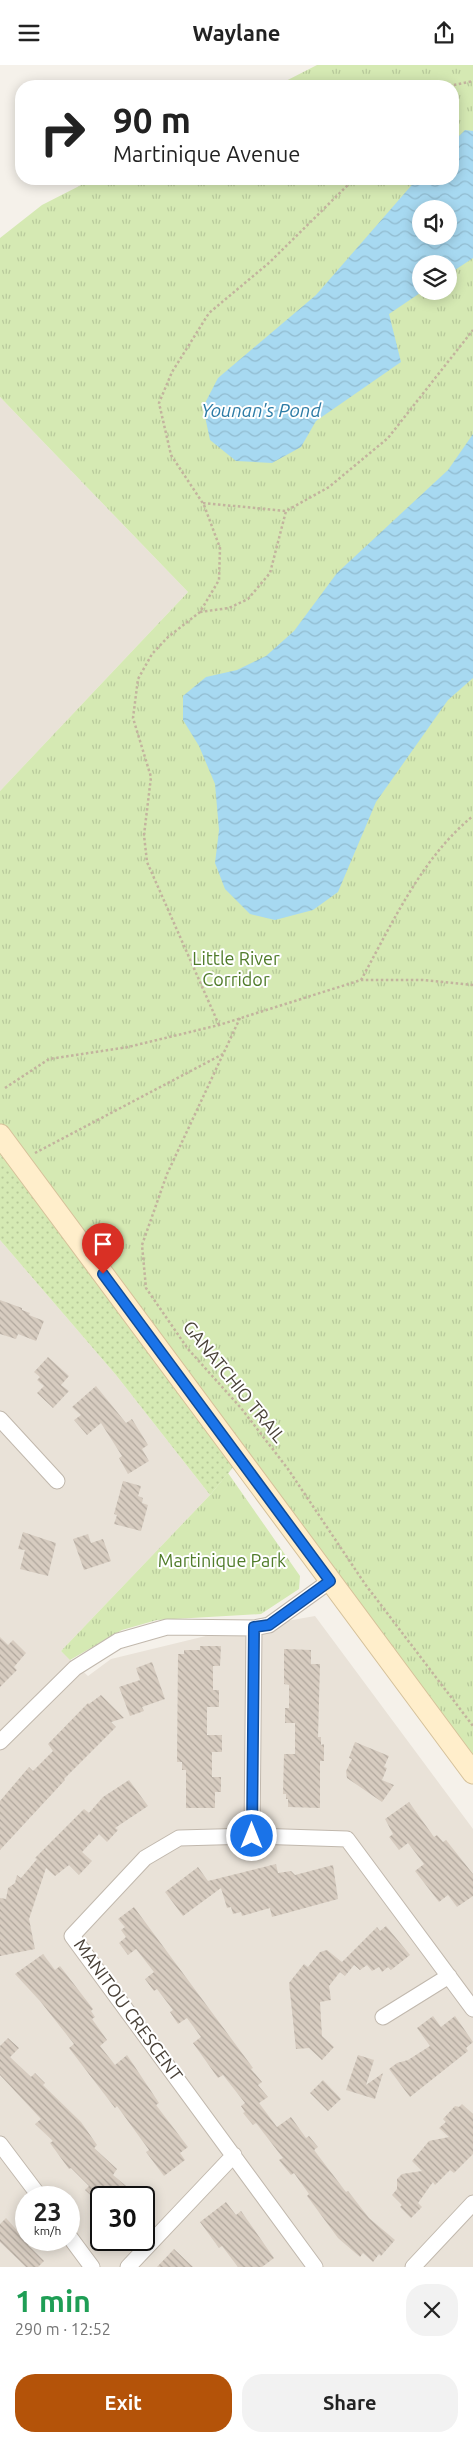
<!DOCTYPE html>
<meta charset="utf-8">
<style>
:root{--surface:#fff;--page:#f2f2f2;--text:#222;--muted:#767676;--accent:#b45309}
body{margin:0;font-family:Ubuntu,sans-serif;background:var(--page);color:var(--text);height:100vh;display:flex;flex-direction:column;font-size:19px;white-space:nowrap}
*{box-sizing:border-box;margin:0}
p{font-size:16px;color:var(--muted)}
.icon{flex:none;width:28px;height:28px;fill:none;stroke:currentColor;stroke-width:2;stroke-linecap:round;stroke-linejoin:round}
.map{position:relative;height:2202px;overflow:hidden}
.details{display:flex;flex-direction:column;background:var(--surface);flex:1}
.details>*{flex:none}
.guide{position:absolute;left:15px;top:15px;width:444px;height:105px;border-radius:20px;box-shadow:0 2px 12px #0003;background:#fff;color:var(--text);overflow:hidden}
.tools{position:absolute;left:412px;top:135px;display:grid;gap:10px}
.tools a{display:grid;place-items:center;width:45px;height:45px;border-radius:50%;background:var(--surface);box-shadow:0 2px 12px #0003;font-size:25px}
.speed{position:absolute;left:15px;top:2121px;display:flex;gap:10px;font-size:25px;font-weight:700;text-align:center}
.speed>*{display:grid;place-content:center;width:65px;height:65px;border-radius:50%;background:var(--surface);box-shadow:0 2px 12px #0003;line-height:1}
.speed small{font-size:12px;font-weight:400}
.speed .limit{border:2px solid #111;border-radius:8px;background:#fff;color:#111}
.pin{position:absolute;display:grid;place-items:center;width:42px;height:42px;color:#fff;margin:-51px -21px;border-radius:50% 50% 50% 0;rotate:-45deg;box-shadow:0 0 5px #0007}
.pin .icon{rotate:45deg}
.me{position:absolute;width:55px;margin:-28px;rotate:0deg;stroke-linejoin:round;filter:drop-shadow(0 0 4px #0008)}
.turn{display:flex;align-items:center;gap:18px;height:105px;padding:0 15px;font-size:22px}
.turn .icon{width:65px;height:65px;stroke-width:2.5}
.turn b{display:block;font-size:35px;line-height:42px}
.round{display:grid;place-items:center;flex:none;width:52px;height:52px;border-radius:20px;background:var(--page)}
.headline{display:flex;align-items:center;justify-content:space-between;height:85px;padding:0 15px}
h1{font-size:30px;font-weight:600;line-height:38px;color:#1e9e55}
.primary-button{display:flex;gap:10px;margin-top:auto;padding:10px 15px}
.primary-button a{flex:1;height:58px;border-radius:20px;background:var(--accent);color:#fff;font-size:20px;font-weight:600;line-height:58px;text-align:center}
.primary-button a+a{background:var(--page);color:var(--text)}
header{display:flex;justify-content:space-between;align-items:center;height:65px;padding:0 15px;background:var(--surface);font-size:22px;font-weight:600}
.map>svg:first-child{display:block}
.residential{fill:#e9e2d8;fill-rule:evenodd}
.grass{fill:url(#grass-dots)}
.park{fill:url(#park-tufts);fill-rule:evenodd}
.water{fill:url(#water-waves);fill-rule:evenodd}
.building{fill:url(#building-back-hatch)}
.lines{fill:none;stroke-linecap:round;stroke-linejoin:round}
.street-casing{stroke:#c1b8ad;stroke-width:17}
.secondary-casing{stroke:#d5c19a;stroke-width:23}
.path{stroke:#c3b39e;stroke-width:2.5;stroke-dasharray:2.5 2.5;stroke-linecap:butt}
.street{stroke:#fff;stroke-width:15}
.secondary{stroke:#ffeecb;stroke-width:21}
.route-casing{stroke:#114b97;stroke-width:12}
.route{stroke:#1a73e8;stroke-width:9}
.labels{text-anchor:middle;stroke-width:4;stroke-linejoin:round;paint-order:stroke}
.park-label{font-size:18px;fill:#507c2a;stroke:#fff}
.street-label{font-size:18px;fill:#494138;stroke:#fff}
.water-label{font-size:19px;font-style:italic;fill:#2d7ca6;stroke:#fff}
</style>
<header><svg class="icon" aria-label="menu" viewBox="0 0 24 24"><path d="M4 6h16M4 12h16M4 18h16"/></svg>Waylane<svg class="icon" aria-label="share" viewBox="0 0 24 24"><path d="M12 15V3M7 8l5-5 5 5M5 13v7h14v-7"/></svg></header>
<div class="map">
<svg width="473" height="2202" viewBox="0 0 473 2202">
<defs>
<pattern id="grass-dots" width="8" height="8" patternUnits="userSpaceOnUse" patternTransform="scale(1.25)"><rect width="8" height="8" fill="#d5e9b3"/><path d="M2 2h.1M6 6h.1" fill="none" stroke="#b8c99b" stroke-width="1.8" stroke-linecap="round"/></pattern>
<pattern id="park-tufts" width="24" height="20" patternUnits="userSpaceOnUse" patternTransform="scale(1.25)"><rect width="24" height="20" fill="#d5e9b3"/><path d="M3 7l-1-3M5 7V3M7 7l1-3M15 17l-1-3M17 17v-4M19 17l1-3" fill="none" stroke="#b8c99b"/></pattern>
<pattern id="water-waves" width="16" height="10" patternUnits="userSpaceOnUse" patternTransform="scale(1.25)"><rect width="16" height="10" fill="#a7d9f1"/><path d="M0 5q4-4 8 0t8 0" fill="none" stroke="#91bbcf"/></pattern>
<pattern id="building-back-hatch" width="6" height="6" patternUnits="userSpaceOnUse" patternTransform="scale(1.25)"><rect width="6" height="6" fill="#d7ccc0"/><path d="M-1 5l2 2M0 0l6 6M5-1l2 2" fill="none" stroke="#b0a79d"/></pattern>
</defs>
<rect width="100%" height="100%" fill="#f5f1ea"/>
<!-- residential -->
<path class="residential" d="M0,332L188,527L0,726Z
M0,1175L116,1310L210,1430L61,1586L88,1611L111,1594L214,1569L315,1551L473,1764V2202H0ZM26,2132H69V2175H26ZM101,2132H144V2175H101Z"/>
<!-- grass -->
<path class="grass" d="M9,1083L240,1394L210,1430L116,1310L0,1175V1093Z"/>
<!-- park -->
<path class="park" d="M317,0H473V1708L9,1083L0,1093V726L188,527L0,332V173L42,140L93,114H452V21H276ZM421,144H449V171H421ZM421,199H449V226H421Z
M228,1408L300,1511L299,1524L261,1549L157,1555L122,1565L70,1595L61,1586L210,1430Z"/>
<!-- water -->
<path class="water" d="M465,65L473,66V193L449,209V199H421L423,226L389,249L401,297L316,356L301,382L272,398L236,396L210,375L203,342L218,313L316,230L417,114H452L453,77ZM421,144H449V171H421Z
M473,369V613L448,635L376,737L338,827L313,845L275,855L250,849L225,824L215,798L219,765L215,719L199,681L183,655V631L206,612L237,605L266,591L294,566L337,508L448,405Z"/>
<!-- building -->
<path class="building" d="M0,1235L22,1243V1245L30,1248L29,1250L44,1256L36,1276L18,1269L16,1274L0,1269Z
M48,1292L69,1311L61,1320L69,1326L53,1343L37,1328L44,1321L37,1315L40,1312L34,1307Z
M96,1321L126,1358L132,1354L148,1380L142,1384L149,1396L128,1409L119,1393L122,1391L101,1358L87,1370L74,1355L81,1350L72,1342Z
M123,1416L141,1421L138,1431L143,1433L142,1438L148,1440L141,1466L114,1459L117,1450L114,1449Z
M23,1467L56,1478L48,1511L20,1504L25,1485L18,1484Z
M88,1469L91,1478L103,1474L111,1496L84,1505L73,1474Z
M0,1572L8,1580L13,1575L26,1588L14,1602L17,1605L0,1622Z
M200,1581H221L220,1601H213V1625H219V1642H207V1670H222V1687H212V1712H221V1727H215V1743H186V1705H182V1697H177L178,1589H184V1585H200Z
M284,1584L311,1585V1599H320L318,1672H321V1680L324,1679V1696H320V1743L288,1742V1734H286V1729H283L284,1689H295V1658H285V1643H289V1620L284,1619Z
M152,1597L165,1634L142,1642L144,1646L130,1651L119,1622L140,1615L136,1603Z
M101,1630L124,1653L111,1657L116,1662L64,1714L65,1715L0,1785V1736L29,1702L33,1706L53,1686L48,1679L88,1638L89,1639Z
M355,1677L389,1691L384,1702L387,1703L382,1715L394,1720L382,1737L347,1713L346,1706L352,1694L349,1693Z
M129,1715L148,1741L115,1763L118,1765L107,1777L99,1769L82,1787L92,1796L79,1810L69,1800L55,1811L46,1803L29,1854L35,1884L0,1891V1833L6,1834L8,1823L15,1818L17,1810L21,1813L37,1794L35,1793L84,1744L89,1748L103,1732Z
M409,1737L434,1772L437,1770L443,1777L446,1775L473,1809V1831L457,1842L448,1830L439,1837L415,1806L424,1799L408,1778L399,1785L389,1772L393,1769L385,1754Z
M276,1799L278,1808L291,1806L295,1810L333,1800L338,1834L272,1852L270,1843L242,1851L241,1847L233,1849L231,1842L227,1843L221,1823L183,1851L165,1827L198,1802L208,1816Z
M134,1842L253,2003L251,2004L262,2017L258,2020L268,2032L259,2038L277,2062L291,2052L306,2073L309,2071L318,2082L314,2085L346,2127L348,2126L369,2153L395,2175L381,2191L379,2189L373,2197L363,2188L360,2192L338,2173L307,2131L309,2129L294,2108L291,2110L279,2095L283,2093L256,2058L253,2060L243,2048L245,2047L241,2041L245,2038L223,2010L218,2013L193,1978L201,1972L187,1953L178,1959L170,1947L173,1945L157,1924L154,1926L145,1914L154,1907L136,1884L128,1890L119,1878L126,1872L121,1865L125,1862L118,1854Z
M386,1861L410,1890L391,1905L388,1902L382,1907L379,1902L372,1906L367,1900L360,1905L354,1900L345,1911L340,1907L329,1921L331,1935L320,1937L322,1971L334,1982L322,1995L309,1983L296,1984L289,1918L304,1899L308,1902L320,1887L327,1885L342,1897L377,1862L380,1866Z
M43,1889L55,1905L60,1901L93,1944L91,1946L95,1952L92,1954L107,1975L100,1981L115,2000L127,1990L159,2038L156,2040L188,2082L180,2088L185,2095L164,2111L146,2087L149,2085L117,2041L115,2043L69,1983L74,1979L40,1936L15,1909Z
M433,1951L441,1962L455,1951L473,1977L466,1983L468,1986L410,2032L389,2004L397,1998L408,1995L430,1981L417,1963Z
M8,1973L19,1983L10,1992L31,2012L35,2008L45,2018L43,2020L81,2057L97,2080L94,2083L117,2104L113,2110L139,2132H98L96,2135L85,2125L89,2121L71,2103L69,2104L50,2078L53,2076L35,2059L41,2054L0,2010V1981Z
M358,1990L374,1995L366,2020L383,2008L375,2034L346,2025Z
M323,2015L341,2034L328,2046L310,2028Z
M462,2039L473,2049V2089L454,2108L450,2105L435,2120L433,2117L418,2138L422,2142L411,2153L400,2142L402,2140L392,2130L397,2124V2114L402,2109L422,2106L412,2096L429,2076L449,2072L439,2063L446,2057L443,2054L455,2041L459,2042Z
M226,2137L236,2150L241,2146L274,2193L262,2202H238L222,2181L219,2183L200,2157Z
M6,2153L29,2179L28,2180L44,2196L38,2202H26L0,2177V2159Z
M174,2184L193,2202H157Z"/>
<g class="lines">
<defs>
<path id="street" d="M0,1354L57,1416
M0,1677L75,1603L118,1576L167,1562L254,1563L269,1560L330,1516
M252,1771L254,1563
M383,1952L449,1911
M0,2079L40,2132
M69,2171L92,2202
M128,2202L234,2090
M315,2202L72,1871L145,1793L179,1773L252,1771L347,1774L473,1944
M413,2202L473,2138"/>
<path id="secondary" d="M0,1070L473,1708"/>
</defs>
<!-- street casing -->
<use href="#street" class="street-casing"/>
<!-- secondary casing -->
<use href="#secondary" class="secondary-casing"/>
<!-- path -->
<path class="path" d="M449,21L473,16
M203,438L286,446
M200,547L229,543L248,534L270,508L286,446L329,422L388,373L473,265
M361,915C392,859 422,792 473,751
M240,953L167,1109L142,1180L146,1223L188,1284L241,1343L288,1404L365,1519L473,1661
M219,960L147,797L144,770L151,712L133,653L138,614L152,589L168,572L200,547L219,515L220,483L204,440L171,390L159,338L172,307L209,248L270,197L354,114
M5,1023L49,994L128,982L219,960L361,915H423L473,920
M35,1088L223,989"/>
<!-- street -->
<use href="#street" class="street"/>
<!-- secondary -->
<use href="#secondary" class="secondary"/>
</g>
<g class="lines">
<defs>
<path id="route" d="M103,1209L330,1516L269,1560L254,1562L252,1771"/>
</defs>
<!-- route casing -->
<use href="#route" class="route-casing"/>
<!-- route -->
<use href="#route" class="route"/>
</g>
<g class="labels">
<!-- park labels -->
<g class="park-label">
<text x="236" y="900">Little River<tspan x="236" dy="21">Corridor</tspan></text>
<text x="222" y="1502">Martinique Park</text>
</g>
<!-- street labels -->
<g class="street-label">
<text transform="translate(234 1317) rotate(51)" y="6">GANATCHIO TRAIL</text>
<text transform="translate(128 1945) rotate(54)" y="6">MANITOU CRESCENT</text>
</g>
<!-- water labels -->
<g class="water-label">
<text x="261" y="352">Younan's Pond</text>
</g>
</g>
</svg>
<div class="tools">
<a><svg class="icon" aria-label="sound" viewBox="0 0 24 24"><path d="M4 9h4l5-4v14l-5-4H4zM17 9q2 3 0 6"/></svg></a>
<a><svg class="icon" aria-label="layers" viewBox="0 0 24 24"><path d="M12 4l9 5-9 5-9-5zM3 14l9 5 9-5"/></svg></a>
</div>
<div class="speed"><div>23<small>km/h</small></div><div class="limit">30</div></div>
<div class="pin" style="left:103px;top:1209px;background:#d93025"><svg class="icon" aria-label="arrive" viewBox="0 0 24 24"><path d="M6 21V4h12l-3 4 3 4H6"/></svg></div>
<svg class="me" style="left:252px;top:1771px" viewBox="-20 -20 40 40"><circle r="17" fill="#1a73e8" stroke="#fff" stroke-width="3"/><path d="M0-11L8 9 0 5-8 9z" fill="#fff"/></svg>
<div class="guide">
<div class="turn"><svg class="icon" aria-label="right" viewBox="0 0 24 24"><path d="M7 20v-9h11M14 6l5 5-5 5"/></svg><div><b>90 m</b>Martinique Avenue</div></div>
</div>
</div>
<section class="details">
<div class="headline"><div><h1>1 min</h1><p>290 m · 12:52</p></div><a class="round"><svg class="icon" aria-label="close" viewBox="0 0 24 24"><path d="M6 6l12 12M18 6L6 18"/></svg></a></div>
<div class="primary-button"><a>Exit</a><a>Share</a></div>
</section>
